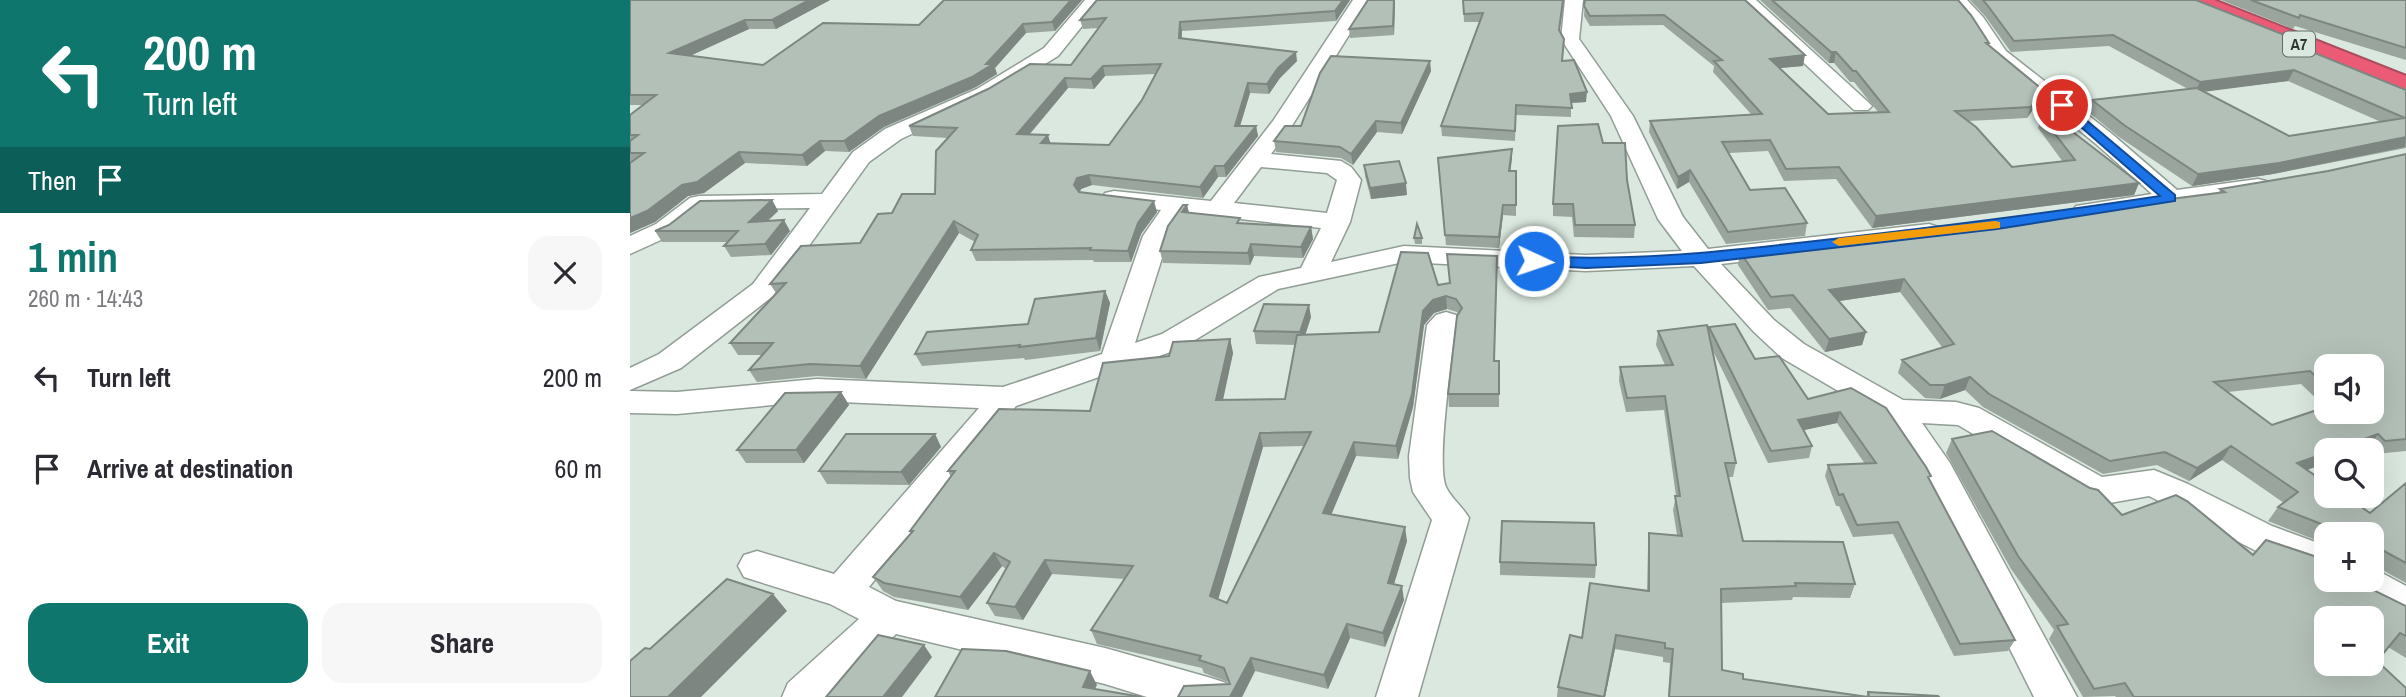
<!DOCTYPE html>
<meta charset="utf-8">
<style>
:root{--surface:#fff;--page:#f7f7f7;--text:#2b2b33;--muted:#7c7c81;--accent:#0f766e}
body{margin:0;font-family:"Archivo Narrow",sans-serif;background:var(--page);color:var(--text);height:100vh;display:flex;flex-direction:column;font-size:26px;white-space:nowrap}
*{box-sizing:border-box;margin:0}
p{font-size:23px;color:var(--muted)}
.icon{flex:none;width:38px;height:38px;fill:none;stroke:currentColor;stroke-width:2;stroke-linecap:round;stroke-linejoin:round}
.map{position:relative;flex:1;overflow:hidden}
.side{display:flex;flex-direction:column;background:var(--surface);width:630px}
.side>*{flex:none}
.hud{background:#0f766e;color:#fff;overflow:hidden}
.buttons{position:absolute;left:1684px;top:354px;display:grid;gap:14px}
.buttons a{display:grid;place-items:center;width:70px;height:70px;border-radius:14px;background:var(--surface);box-shadow:0 7px 28px #0002;font-size:35px}
.pin{position:absolute;display:grid;place-items:center;width:60px;height:60px;color:#fff;margin:-30px;border:4px solid #fff;border-radius:50%;box-shadow:0 2px 7px #0007}
.me{position:absolute;width:77px;margin:-38px;rotate:93deg;stroke-linejoin:round;filter:drop-shadow(0 0 5px #0008)}
.turn{display:flex;align-items:center;gap:24px;height:147px;padding:0 28px;font-size:32px}
.turn .icon{width:91px;height:91px;stroke-width:2.5}
.turn b{display:block;font-size:49px;line-height:60px}
.then{display:flex;align-items:center;height:66px;padding:0 28px;background:#0003;gap:14px;font-size:26px}
.round{display:grid;place-items:center;flex:none;width:74px;height:74px;border-radius:21px;background:var(--page)}
.head{display:flex;align-items:center;justify-content:space-between;height:119px;padding:0 28px}
h1{font-size:42px;font-weight:700;line-height:52px;color:var(--accent)}
.action{display:flex;gap:14px;margin-top:auto;padding:14px 28px}
.action a{flex:1;height:80px;border-radius:21px;background:var(--accent);color:#fff;font-size:28px;font-weight:700;line-height:80px;text-align:center}
.action a+a{background:var(--page);color:var(--text)}
ul{padding:0;list-style:none}
li{display:flex;align-items:center;gap:21px;height:91px;padding:0 28px}
li div{flex:1}
li b{display:block;font-size:26px}
li em{font-style:normal}
main{display:flex;flex:1;min-height:0}
.map>svg:first-child{display:block}
.lines{fill:none;stroke-linecap:round;stroke-linejoin:round}
.minor-casing{stroke:#919d95;stroke-width:3}
.highway-casing{stroke:#aa4e5e;stroke-width:4}
.minor{fill:#fff;fill-rule:evenodd}
.highway{fill:#eb5b76;fill-rule:evenodd}
.wall{fill:#9aa59e;fill-rule:evenodd}
.shaded-wall{fill:#7d8681}
.building{fill:#b3c0b8;stroke:#7d8681;stroke-width:2;fill-rule:evenodd}
.route{fill:#1a73e8;stroke:#114b97;stroke-width:2}
.slow{fill:#f59e0b}
.labels{text-anchor:middle;stroke-width:5;stroke-linejoin:round;paint-order:stroke}
.shield{fill:#dae8df;stroke:#636b66;stroke-width:2}
.shield-label{font-size:16px;font-weight:bold;fill:#303532}
</style>
<main>
<section class="side">
<div class="hud">
<div class="turn"><svg class="icon" aria-label="left" viewBox="0 0 24 24"><path d="M17 20v-9H6M10 6l-5 5 5 5"/></svg><div><b>200 m</b>Turn left</div></div>
<div class="then">Then<svg class="icon" aria-label="arrive" viewBox="0 0 24 24"><path d="M6 21V4h12l-3 4 3 4H6"/></svg></div>
</div>
<div class="head"><div><h1>1 min</h1><p>260 m · 14:43</p></div><a class="round"><svg class="icon" aria-label="close" viewBox="0 0 24 24"><path d="M6 6l12 12M18 6L6 18"/></svg></a></div>
<ul>
<li><svg class="icon" aria-label="left" viewBox="0 0 24 24"><path d="M17 20v-9H6M10 6l-5 5 5 5"/></svg><div><b>Turn left</b></div><em>200 m</em></li>
<li><svg class="icon" aria-label="arrive" viewBox="0 0 24 24"><path d="M6 21V4h12l-3 4 3 4H6"/></svg><div><b>Arrive at destination</b></div><em>60 m</em></li>
</ul>
<div class="action"><a>Exit</a><a>Share</a></div>
</section>
<div class="map">
<svg width="1776" height="697" viewBox="0 0 1776 697">
<rect width="100%" height="100%" fill="#dae8df"/>
<g class="lines">
<defs>
<path id="minor" d="M455,0H473L428,56L361,97L271,139L239,162L143,296L51,368L0,390V368L29,354L123,284L180,208L76,209L44,234L0,254V236L26,224L60,198L69,196L192,194L223,152L255,129L347,89L414,48Z
M723,0H741L663,124L641,154L711,161L721,167L731,180L720,222L701,262L774,246L956,255L1052,251L1028,219L981,116L931,39L935,0H953L949,39L1003,116L1053,217L1078,249L1299,224L1308,227L1312,232L1308,237L1299,240L1091,264L1144,320L1174,344L1273,400L1326,402L1349,408L1472,477L1524,470L1558,484L1642,526L1696,546V576L1638,557L1519,496L1474,504L1454,499L1328,425L1292,423L1320,463L1447,697H1404L1294,477L1256,419L1152,358L1124,332L1064,266L956,271L774,262L648,289L552,348L386,406L239,587L266,601L475,648L581,678L596,683L602,697H517L475,684L266,634L202,697H152L158,683L229,619L200,604L114,577L108,566L114,555L127,551L204,574L349,408L187,401L47,414L0,413V391L47,392L187,379L373,387L472,354L513,236L531,210L475,203L472,198L475,193L484,191L581,201L643,121ZM631,167L697,173L707,180L697,213L604,203ZM555,213L691,228L671,268L629,277L532,334L505,343L539,236Z
M1107,0H1126L1238,102L1242,106L1238,110H1224Z
M1319,0H1337L1353,17L1376,51L1482,134L1547,190L1628,179L1636,181L1640,186L1636,191L1628,193L1455,218L1446,216L1443,211L1446,206L1522,194L1466,144L1362,59L1340,24Z
M816,312L826,315L830,321L825,328C822,358 806,465 816,487C821,498 833,507 839,518L788,697H746L802,520L783,492L780,478L779,456L797,325L806,315Z
M1741,567L1776,586V622C1754,615 1722,600 1712,579H1741Z"/>
<path id="highway" d="M1553,0H1584L1776,76V93L1556,5Z"/>
</defs>
<!-- minor casing -->
<use href="#minor" class="minor-casing"/>
<!-- highway casing -->
<use href="#highway" class="highway-casing"/>
<!-- minor -->
<use href="#minor" class="minor"/>
<!-- highway -->
<use href="#highway" class="highway"/>
</g>
<!-- wall -->
<path class="wall" d="M0,0H200L146,29H119L60,56L133,65L289,25L452,0L425,31L396,33L365,68L367,74L346,87L254,127L219,152L195,151L177,166L115,163L74,193L58,196L25,222L0,233V115L13,105H0Z
M720,0L706,21L552,31V38L667,61L650,78L639,94L620,93L610,126H626L628,136L596,177H588L573,198L462,185L451,189L450,192L527,212L511,234L501,262H464L463,260L346,261L341,250L345,242L329,233L236,379L187,376L127,382L119,370L132,355H108L100,343L146,293L140,284L230,243L262,213L305,194L318,138L283,136L279,126L441,65L469,28L453,29L450,20ZM526,74L512,100L479,145L421,143L400,134L438,88L464,89L475,76Z
M738,0H765L764,35L720,38L719,29Z
M833,0H934L929,31L934,39L932,61L956,102L941,103V117L886,115L885,141L812,136L811,126L849,22H834Z
M955,0H1115L1173,66L1150,68L1198,114L1248,112L1224,82H1220L1204,63H1199L1130,0H1328L1359,43L1358,44L1409,101L1397,118L1338,121L1382,167L1433,162L1408,128L1412,117L1509,183L1504,195L1242,228L1206,179L1154,181L1138,151L1099,153L1120,190L1177,223L1175,236L1096,244L1059,182L1047,189L1019,132L1020,121L1121,114L1083,72L1084,66L1033,25L960,26L954,16Z
M1340,0H1566L1660,43L1776,90V148L1643,174L1562,186L1489,137L1457,111L1462,100L1558,89L1479,46L1381,52L1355,16ZM1658,81L1751,122L1659,136L1574,91Z
M1591,0H1776V60L1665,26L1663,29Z
M801,71L772,134L747,132L723,165L711,158L646,152L644,141L671,126Z
M973,143L997,180L1005,225L1004,238L944,237L942,217L923,216V204Z
M882,149L880,171H886V216L873,215L869,248L816,245L808,158Z
M1776,154V451L1745,454L1738,448L1732,450H1696V463L1677,470L1740,513L1776,483V583L1747,567L1741,573V534H1696V544L1638,521L1648,507L1654,503L1592,460L1559,481L1527,465L1473,474L1353,407L1335,390L1310,399L1295,398L1268,373L1272,360L1312,347L1270,292L1209,301L1236,332L1232,345L1195,352L1160,308L1138,310L1108,265L1110,252L1259,237L1260,235L1589,193L1590,189L1698,171ZM1696,366L1741,411H1696ZM1671,384L1695,407L1642,425L1598,392Z
M734,165L777,195L741,199L735,176Z
M142,200L148,211L138,221L160,231L141,255L101,257L94,246L98,242H32L25,231Z
M559,213L611,223L681,227L683,239L673,258L624,256L620,265L533,263L530,251Z
M784,238H792V244H785Z
M817,254L867,256L864,361H869V407H819L818,394L828,314L827,312L817,309L804,313L794,325L783,407L768,459L726,456L701,515L777,541L764,584L774,600L755,647L720,638L698,689L625,671L612,697H548L599,684L598,682L574,673L572,668L467,644L461,630L495,579L422,574L393,620L365,616L357,603L376,569L372,566L338,610L264,597L253,591L243,577L281,533L280,531L321,477L318,471L460,411L539,356L600,339L603,353L593,400L655,399L665,345L626,344L624,331L681,317L675,335L749,332L808,285L820,283ZM674,446L597,603L588,599L633,447Z
M475,291L480,303L470,351L395,360L394,358L292,366L285,354L398,324Z
M1079,327L1125,359L1178,399L1221,388L1299,479L1385,640L1378,651L1324,656L1263,534L1223,537L1209,506H1206L1195,476L1198,465L1235,464L1207,423L1174,430L1182,446L1179,458L1138,463L1082,349L1106,463L1103,477H1098L1113,541L1225,584L1220,598L1163,597L1162,600L1091,603L1092,670L1113,679L1236,697L1238,692L1309,697H1038L1040,663L1033,662V657L985,649L975,697H927L928,687L952,638L1017,591L1018,547L1019,533L1047,535L1043,510L1046,496L1034,410L996,412L989,381L990,367L1035,365L1026,345L1028,331H1078Z
M211,392L219,405L174,463H116L107,450Z
M305,434L311,447L279,485L197,484L189,471Z
M1322,439L1492,515L1623,555L1741,589L1776,606V658L1758,647L1747,661L1776,697H1486L1485,696L1453,697L1419,639L1424,630L1381,569L1316,453Z
M870,562L966,565L965,578L870,575Z"/>
<!-- shaded-wall -->
<path class="shaded-wall" d="M179,0H200L146,29L142,20Z
M441,0H452L425,31L422,22Z
M713,0H720L706,21L705,11Z
M764,0H765L764,35L763,26Z
M115,20L119,29L44,63L39,53Z
M550,22L552,31L551,47L549,38Z
M393,24L396,33L365,68L367,74L346,87L254,127L219,152L214,141L249,116L356,64Z
M666,52L667,61L650,78L639,94L637,84L648,68Z
M1201,52H1206L1204,63H1199Z
M1175,55L1173,66L1139,69L1140,59Z
M800,61L801,71L772,134L771,123Z
M473,66L475,76L464,89L461,79Z
M1664,70L1658,81L1565,93L1570,82Z
M435,78L438,88L391,144L387,134Z
M618,83L620,93L607,136L605,126Z
M1413,90L1409,101L1397,118L1401,107Z
M957,92L956,102L940,103V94Z
M746,121L747,132L723,165L721,154Z
M626,126L628,136L596,177L594,166Z
M418,135L421,145L411,143Z
M1776,137L1775,147L1643,174L1562,186L1568,174Z
M190,141L195,151L177,166L172,155Z
M882,149V159L879,181V171Z
M109,152L115,163L74,193L58,196L25,222L0,233V218L52,185Z
M585,166L588,177L573,198L570,187Z
M1060,170L1059,182L1047,189L1048,177Z
M459,175L462,185L451,189L448,196L444,185L447,178Z
M776,183L777,195L741,199L740,188Z
M1509,183L1504,195L1242,228L1246,216Z
M142,200L148,211L125,232L119,222Z
M524,201L527,212L511,234L501,262L498,251L508,223Z
M557,205L560,216L552,212Z
M873,205V215L869,248V237Z
M154,220L160,231L141,255L135,244Z
M324,221L329,233L236,379L230,366Z
M681,227L683,239L673,258L671,247Z
M621,244L624,256L620,265L618,253Z
M1274,279L1270,292L1196,303L1199,290Z
M475,291L480,303L470,351L466,338Z
M816,296L817,309L804,313L794,325L783,407L768,459L766,446L793,311L803,300Z
M679,305L681,317L672,345L670,332Z
M1236,332L1232,345L1195,352L1199,339Z
M600,339L603,353L590,413L586,400Z
M1340,377L1335,390L1310,399L1315,385Z
M211,392L219,405L174,463L166,450Z
M1210,412L1207,423L1165,432L1168,420Z
M630,433L633,447L585,610L580,596Z
M305,434L311,447L279,485L271,472Z
M1748,434L1738,448L1732,450H1705Z
M724,442L726,456L696,527L693,513Z
M1601,446L1592,460L1559,481L1567,468Z
M1696,453V463L1657,477L1667,463Z
M775,527L777,541L760,597L758,583Z
M364,553L372,566L338,610L330,597Z
M415,560L422,574L393,620L385,607Z
M772,586L774,600L755,647L753,633Z
M143,594L157,611L71,697H38Z
M717,624L720,638L698,689L694,675Z
M986,635L985,649L975,697H974Z
M294,645L302,657L272,697H253Z
M621,658L625,671L612,697H600Z
M460,671L467,685L461,697L453,687Z"/>
<!-- building -->
<path class="building" d="M0,0H179L142,20H115L39,53L133,65L193,23L289,25L314,0H441L422,22L393,24L356,64H363L342,77L249,116L214,141H190L172,155L109,152L67,182L52,185L17,211L0,218V163L14,153H0V141L8,135H0V115L26,95H0Z
M467,0H713L705,11L550,22L549,38L666,52L648,68L637,84L618,83L605,126H626L594,166H585L570,187L459,175L447,178L444,185L449,192L524,201L508,223L498,251L460,250L461,248L341,250L348,235L324,221L230,366L180,364L119,370L143,343H100L156,283L140,284L171,246L230,243L248,214L262,213L272,194H305L306,151L327,128L279,126L358,89L400,64L441,65L476,18L450,20ZM531,64L512,100L479,145L411,143L418,135L387,134L435,78L461,79L473,66Z
M738,0H764L763,26L719,29Z
M833,0H933L929,30L934,39L932,61L944,60L957,92L940,94L942,108L886,105L885,131L811,126L853,13L834,14Z
M955,0H1115L1175,55L1140,59L1198,114L1259,112L1226,71H1223L1206,52H1201L1142,0H1328L1341,15L1359,43H1356L1413,90L1401,107L1325,111L1346,127L1382,167L1445,160L1412,117L1417,112L1509,183L1246,216L1209,167L1156,169L1140,140L1092,142L1120,190L1155,188L1177,223L1098,232L1060,170L1048,177L1020,121L1132,114L1084,61L1092,60L1034,15L960,16L954,6Z
M1353,0H1566L1662,38L1660,43L1776,90V137L1649,163L1568,174L1494,125L1462,100L1567,88L1659,136L1775,118L1664,70L1570,82L1483,35L1384,41L1358,6Z
M1621,0H1776V48L1670,15L1669,18Z
M701,56L800,61L771,123L746,121L721,154L710,147L644,141L655,126H671L690,73Z
M968,124L973,143H995L997,180L1005,225H945L943,204H923L928,126Z
M882,149L879,171H886V205H873L869,237L815,235L808,158Z
M1776,154V439L1755,441L1748,434L1705,450H1696V453L1667,463L1696,483V495H1714L1740,513L1776,483V563L1754,551L1750,553L1751,563L1741,564V534H1709V531L1648,507L1668,492L1601,446L1567,468L1535,452L1480,461L1359,394L1340,377L1315,385H1300L1272,360L1324,344L1274,279L1199,290L1236,332L1199,339L1163,295L1141,297L1110,252L1262,237L1260,235L1595,192L1590,189L1698,171ZM1696,366H1741V411H1696V407L1642,425L1584,382L1680,371L1696,386Z
M769,161L776,183L740,188L734,165Z
M142,200L119,222L154,220L135,244L94,246L108,231H25L39,225L70,201Z
M553,205H557L552,212L610,218L607,223L681,227L671,247L621,244L618,253L530,251L538,226Z
M787,224L792,238H784Z
M771,252L798,253L808,285L820,283L817,254L867,256L864,361H869V394H818L827,316L832,308L826,299L816,296L803,300L793,311L782,394L766,446L724,442L693,513L775,527L758,583L772,586L753,633L717,624L694,675L621,658L600,697H548L554,686L600,684L594,668L569,660L571,656L461,630L503,566L415,560L385,607L357,603L380,562L364,553L330,597L254,583L243,577L283,531H280L325,471H318L369,409L460,411L473,363L539,356L543,342L600,339L586,400L655,399L667,335L749,332ZM681,432L597,603L580,596L630,433Z
M475,291L466,338L389,347L390,345L285,354L297,332L398,324L405,299Z
M634,304L679,305L670,332L624,331Z
M1105,324L1125,359L1149,356L1178,399L1221,388L1256,408L1296,467L1301,476L1298,477L1385,640L1330,644L1268,522L1227,525L1213,494L1209,495L1198,465L1246,463L1210,412L1168,420L1182,446L1141,451L1079,327Z
M1077,325L1106,463H1095L1113,541L1213,542L1225,584L1165,583L1166,586L1091,589L1092,670L1113,674V679L1238,697H1039L1043,649L1035,648V643L986,635L974,697L928,687L940,635L952,638L960,583L1019,591V533L1052,536L1045,496H1050L1035,396L997,398L990,367L1043,365L1028,331Z
M211,392L166,450H107L155,393Z
M1362,431L1460,488L1468,490L1492,515L1546,495L1557,501L1623,555L1636,540L1696,560V579H1731L1741,589L1776,606V636L1770,633L1747,661L1776,688V697H1504L1495,683L1464,689L1427,626L1438,624L1388,556L1322,439ZM1696,618H1741V663H1696Z
M216,434H305L271,472L189,471Z
M872,521L964,523L966,565L870,562Z
M97,579L143,594L38,697H0V661L15,648L20,649Z
M248,635L294,645L253,697H196Z
M332,649L376,651L460,671L453,687L512,697H305Z
M1238,692L1308,696L1309,697H1239Z"/>
<!-- route -->
<path class="route" d="M1428,103H1436L1545,195V201L1367,229L1071,263L956,268L904,265L897,261L904,256C1002,262 1098,251 1194,240C1307,227 1419,213 1530,196L1428,107Z"/>
<!-- slow -->
<path class="slow" d="M1365,221L1370,222V228L1209,246L1202,242L1209,238Z"/>
<g class="labels">
<!-- shield labels -->
<rect class="shield" x="1653" y="31.5" width="32" height="25" rx="5"/>
<g class="shield-label">
<text x="1669" y="50">A7</text>
</g>
</g>
</svg>
<div class="buttons">
<a><svg class="icon" aria-label="sound" viewBox="0 0 24 24"><path d="M4 9h4l5-4v14l-5-4H4zM17 9q2 3 0 6"/></svg></a>
<a><svg class="icon" aria-label="search" viewBox="0 0 24 24"><circle cx="10" cy="10" r="6"/><path d="M15 15l6 6"/></svg></a>
<a>+</a>
<a>−</a>
</div>
<div class="pin" style="left:1432px;top:105px;background:#d93025"><svg class="icon" aria-label="arrive" viewBox="0 0 24 24"><path d="M6 21V4h12l-3 4 3 4H6"/></svg></div>
<svg class="me" style="left:904px;top:261px" viewBox="-20 -20 40 40"><circle r="17" fill="#1a73e8" stroke="#fff" stroke-width="3"/><path d="M0-11L8 9 0 5-8 9z" fill="#fff"/></svg>
</div>
</main>
